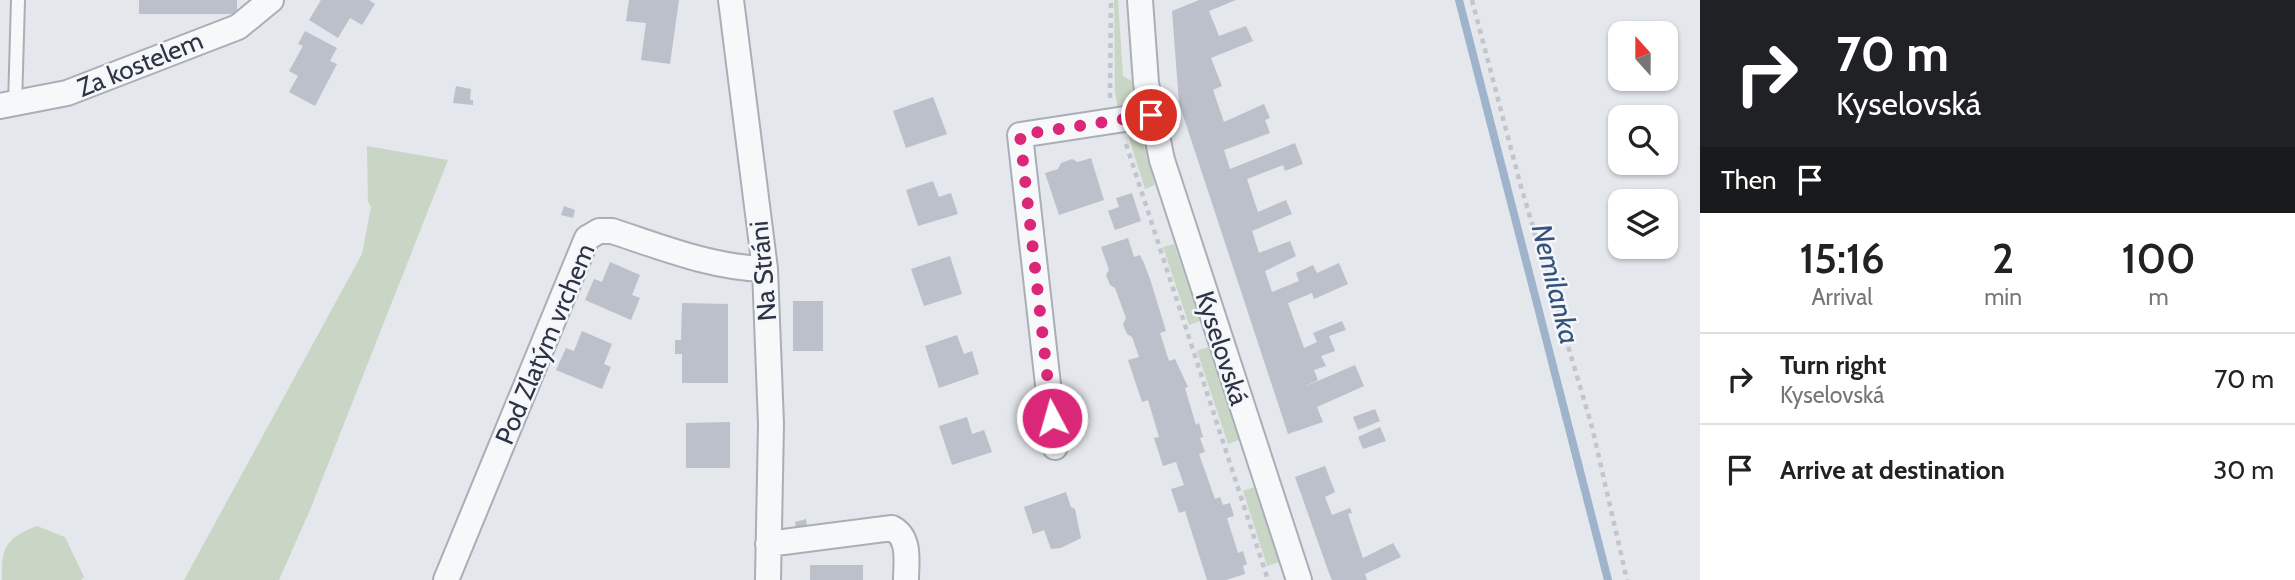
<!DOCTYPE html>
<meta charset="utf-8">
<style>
:root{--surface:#fff;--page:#f6f6f6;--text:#222;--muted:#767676;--line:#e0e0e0}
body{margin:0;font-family:Cabin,sans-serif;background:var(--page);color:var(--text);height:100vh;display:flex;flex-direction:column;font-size:26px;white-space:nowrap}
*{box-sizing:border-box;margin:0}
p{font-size:23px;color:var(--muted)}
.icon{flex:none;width:38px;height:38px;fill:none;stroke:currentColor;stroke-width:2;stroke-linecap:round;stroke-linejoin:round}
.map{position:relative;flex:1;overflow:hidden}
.details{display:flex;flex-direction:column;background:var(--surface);width:595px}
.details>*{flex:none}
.hud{background:#202124;color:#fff;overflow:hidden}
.needle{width:46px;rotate:339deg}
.tools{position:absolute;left:1608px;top:21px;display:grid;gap:14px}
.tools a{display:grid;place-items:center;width:70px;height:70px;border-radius:14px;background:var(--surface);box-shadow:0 2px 5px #0004;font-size:35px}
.pin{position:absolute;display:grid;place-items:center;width:60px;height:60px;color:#fff;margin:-30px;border:4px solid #fff;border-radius:50%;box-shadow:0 2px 7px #0007}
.me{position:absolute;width:77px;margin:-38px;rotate:354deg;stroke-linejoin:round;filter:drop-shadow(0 0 5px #0008)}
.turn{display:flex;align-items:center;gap:24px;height:147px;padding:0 21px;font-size:32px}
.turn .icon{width:91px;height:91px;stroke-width:2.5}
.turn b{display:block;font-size:49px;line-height:60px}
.then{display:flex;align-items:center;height:66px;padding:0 21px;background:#0003;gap:14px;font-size:26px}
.eta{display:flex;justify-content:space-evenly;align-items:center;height:119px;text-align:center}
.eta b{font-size:42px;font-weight:600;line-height:49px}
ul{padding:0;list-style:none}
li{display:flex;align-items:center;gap:21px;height:91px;padding:0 21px;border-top:2px solid var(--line)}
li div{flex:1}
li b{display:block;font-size:26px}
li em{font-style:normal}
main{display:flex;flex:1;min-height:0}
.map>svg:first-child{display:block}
.green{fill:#c9d6c5}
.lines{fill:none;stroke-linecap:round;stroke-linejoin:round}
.stream{stroke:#9fb4cc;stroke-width:8}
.building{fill:#bbc0ca}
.lane-casing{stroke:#a9aeb7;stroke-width:16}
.street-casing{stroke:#a9aeb7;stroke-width:28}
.path{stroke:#c2c5cb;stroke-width:4.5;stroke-dasharray:5 5;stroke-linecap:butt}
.lane{stroke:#f7f8fa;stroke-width:12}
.street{stroke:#f7f8fa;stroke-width:24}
.route{stroke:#db2777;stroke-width:12;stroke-dasharray:0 21.6}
.labels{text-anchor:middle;stroke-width:5;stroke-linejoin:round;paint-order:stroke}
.street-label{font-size:26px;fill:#2b3445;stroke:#f4f6f9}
.water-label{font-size:28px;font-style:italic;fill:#34527a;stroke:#f4f6f9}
</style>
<main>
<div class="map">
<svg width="1700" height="580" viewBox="0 0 1700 580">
<rect width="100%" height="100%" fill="#e4e7ec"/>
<!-- green -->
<path class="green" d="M1114,0H1118L1123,76L1132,81L1134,96L1129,106L1118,110L1115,92Z
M1127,132L1141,136L1155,185L1145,189Z
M367,146L448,160L310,510L279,580H184L362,254L371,207L368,202Z
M1174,244L1200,321L1189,325L1163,247Z
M1208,347L1239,440L1228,444L1197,351Z
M1254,487L1279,562L1267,566L1243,491Z
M37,526L65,537L84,577L81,580H2C1,547 6,538 37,526Z"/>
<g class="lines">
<!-- stream -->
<path class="stream" d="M1459,0L1608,580"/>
</g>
<!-- building -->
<path class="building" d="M139,0H237V14H139Z
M321,0H369L375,4L362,25L350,18L338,38L309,20Z
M629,0H679L670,64L641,60L646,23L626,21Z
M1199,0H1236L1209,11L1219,36L1246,26L1253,41L1211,58L1222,86L1213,90L1224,122L1264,104L1270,118L1265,120L1270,133L1224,150L1230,169L1295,143L1303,164L1285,171L1283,165L1247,179L1258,212L1286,200L1292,214L1252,231L1259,253L1290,241L1296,256L1265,271L1272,292L1299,281L1296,273L1313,265L1317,273L1339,263L1348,284L1314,299L1312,293L1288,303L1304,348L1317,342L1313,333L1342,321L1346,330L1329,336L1335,351L1321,356L1326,366L1314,370L1318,380L1304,387L1355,365L1364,386L1317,407L1323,422L1288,434L1179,103L1172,11Z
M305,31L337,48L330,61L337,64L315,106L289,92L298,76L289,71L303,46L298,44Z
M456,86L471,89L470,100H473V105L453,103Z
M933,97L947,134L906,148L893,111Z
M1091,158L1104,200L1059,215L1045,173L1058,169L1061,163L1072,159L1078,162Z
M933,181L939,197L951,193L958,214L918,226L906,190Z
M1132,193L1141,221L1115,230L1108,211L1119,207L1116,198Z
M564,206L575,210L573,218L561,215Z
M1128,238L1134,257L1140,255L1144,263L1151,282L1166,331L1160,333L1169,361L1175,359L1188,387L1185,388L1196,425L1199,423L1203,437L1200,438L1205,452L1199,454L1215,499L1220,497L1223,505L1230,503L1234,516L1227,518L1238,553L1243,551L1247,564L1243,566L1245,574L1226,580H1207L1185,511L1179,513L1171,489L1184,485L1176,462L1163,466L1154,438L1159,437L1148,400L1142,402L1128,360L1139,357L1132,337L1127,334L1123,324L1126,318L1115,288L1110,285L1106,275L1109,270L1101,247Z
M950,256L962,294L924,306L911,269Z
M610,262L640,275L632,295L640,298L631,320L585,300L594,279L602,282Z
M793,301H823V351H793Z
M682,303L728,304V383H682V354H675V340H681Z
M582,331L612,344L604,364L611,367L602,389L556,370L566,348L574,351Z
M957,335L964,354L972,351L979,374L939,388L925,346Z
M1375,409L1380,421L1358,430L1353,417Z
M967,417L972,434L984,430L992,452L952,465L939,426Z
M730,422V468H686V423Z
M1380,427L1386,441L1363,449L1358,437Z
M1325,466L1335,492L1325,497L1332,515L1350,508L1352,513L1348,514L1363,558L1393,543L1401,557L1365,574L1367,580H1332L1329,573L1295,477Z
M1066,492L1071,507L1075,509L1081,538L1061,548L1051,549L1044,530L1033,534L1024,507Z
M806,519L807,527L796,529L795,522Z
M810,565H863V580H810Z"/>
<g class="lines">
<defs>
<path id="lane" d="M15,105L18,0"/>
<path id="street" d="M731,0L765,269L771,424L768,580
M1140,0L1146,83L1162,160L1299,580
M0,106L67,93L238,27L271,0
M1055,447L1020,135L1151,115
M768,544L892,528C911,538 906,562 906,580
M446,580L587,238L599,231H612C661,247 713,268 765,269"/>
</defs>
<!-- lane casing -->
<use href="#lane" class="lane-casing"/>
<!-- street casing -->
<use href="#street" class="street-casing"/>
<!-- path -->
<path class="path" d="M1472,0L1520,183L1592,427L1627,580
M1110,98L1111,0
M1126,144L1268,580"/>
<!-- lane -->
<use href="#lane" class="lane"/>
<!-- street -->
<use href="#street" class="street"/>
</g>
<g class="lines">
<!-- route -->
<path class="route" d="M1052,418L1020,135L1151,115"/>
</g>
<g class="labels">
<!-- street labels -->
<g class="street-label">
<text transform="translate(140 64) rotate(-22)" y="9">Za kostelem</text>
<text transform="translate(763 271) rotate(-95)" y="9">Na Stráni</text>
<text transform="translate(545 344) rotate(-67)" y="9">Pod Zlatým vrchem</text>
<text transform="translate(1222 348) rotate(72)" y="9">Kyselovská</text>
</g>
<!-- water labels -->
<g class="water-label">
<text transform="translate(1556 284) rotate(76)" y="10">Nemilanka</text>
</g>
</g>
</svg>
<div class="tools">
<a><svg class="needle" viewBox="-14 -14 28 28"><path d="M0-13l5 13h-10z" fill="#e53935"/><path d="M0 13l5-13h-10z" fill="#767676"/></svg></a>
<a><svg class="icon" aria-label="search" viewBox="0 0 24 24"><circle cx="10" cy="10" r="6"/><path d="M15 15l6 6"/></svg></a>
<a><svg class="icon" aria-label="layers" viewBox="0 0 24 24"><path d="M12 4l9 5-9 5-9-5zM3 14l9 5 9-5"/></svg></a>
</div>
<div class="pin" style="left:1151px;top:115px;background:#d93025"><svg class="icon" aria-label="arrive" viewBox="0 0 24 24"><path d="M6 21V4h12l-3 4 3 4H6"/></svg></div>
<svg class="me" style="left:1052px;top:418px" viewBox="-20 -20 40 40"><circle r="17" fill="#db2777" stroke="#fff" stroke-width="3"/><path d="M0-11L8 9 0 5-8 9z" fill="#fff"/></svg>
</div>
<section class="details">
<div class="hud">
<div class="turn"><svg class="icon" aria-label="right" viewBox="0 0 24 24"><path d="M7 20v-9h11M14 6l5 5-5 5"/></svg><div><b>70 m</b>Kyselovská</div></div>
<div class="then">Then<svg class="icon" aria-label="arrive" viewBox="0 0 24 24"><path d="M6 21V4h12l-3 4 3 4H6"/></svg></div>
</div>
<div class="eta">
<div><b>15:16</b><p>Arrival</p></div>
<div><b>2</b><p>min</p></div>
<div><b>100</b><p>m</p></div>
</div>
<ul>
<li><svg class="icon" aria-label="right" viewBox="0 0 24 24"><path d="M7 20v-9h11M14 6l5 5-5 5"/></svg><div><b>Turn right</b><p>Kyselovská</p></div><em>70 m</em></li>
<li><svg class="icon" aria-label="arrive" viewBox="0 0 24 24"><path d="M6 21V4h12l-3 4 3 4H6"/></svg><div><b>Arrive at destination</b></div><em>30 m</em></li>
</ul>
</section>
</main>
